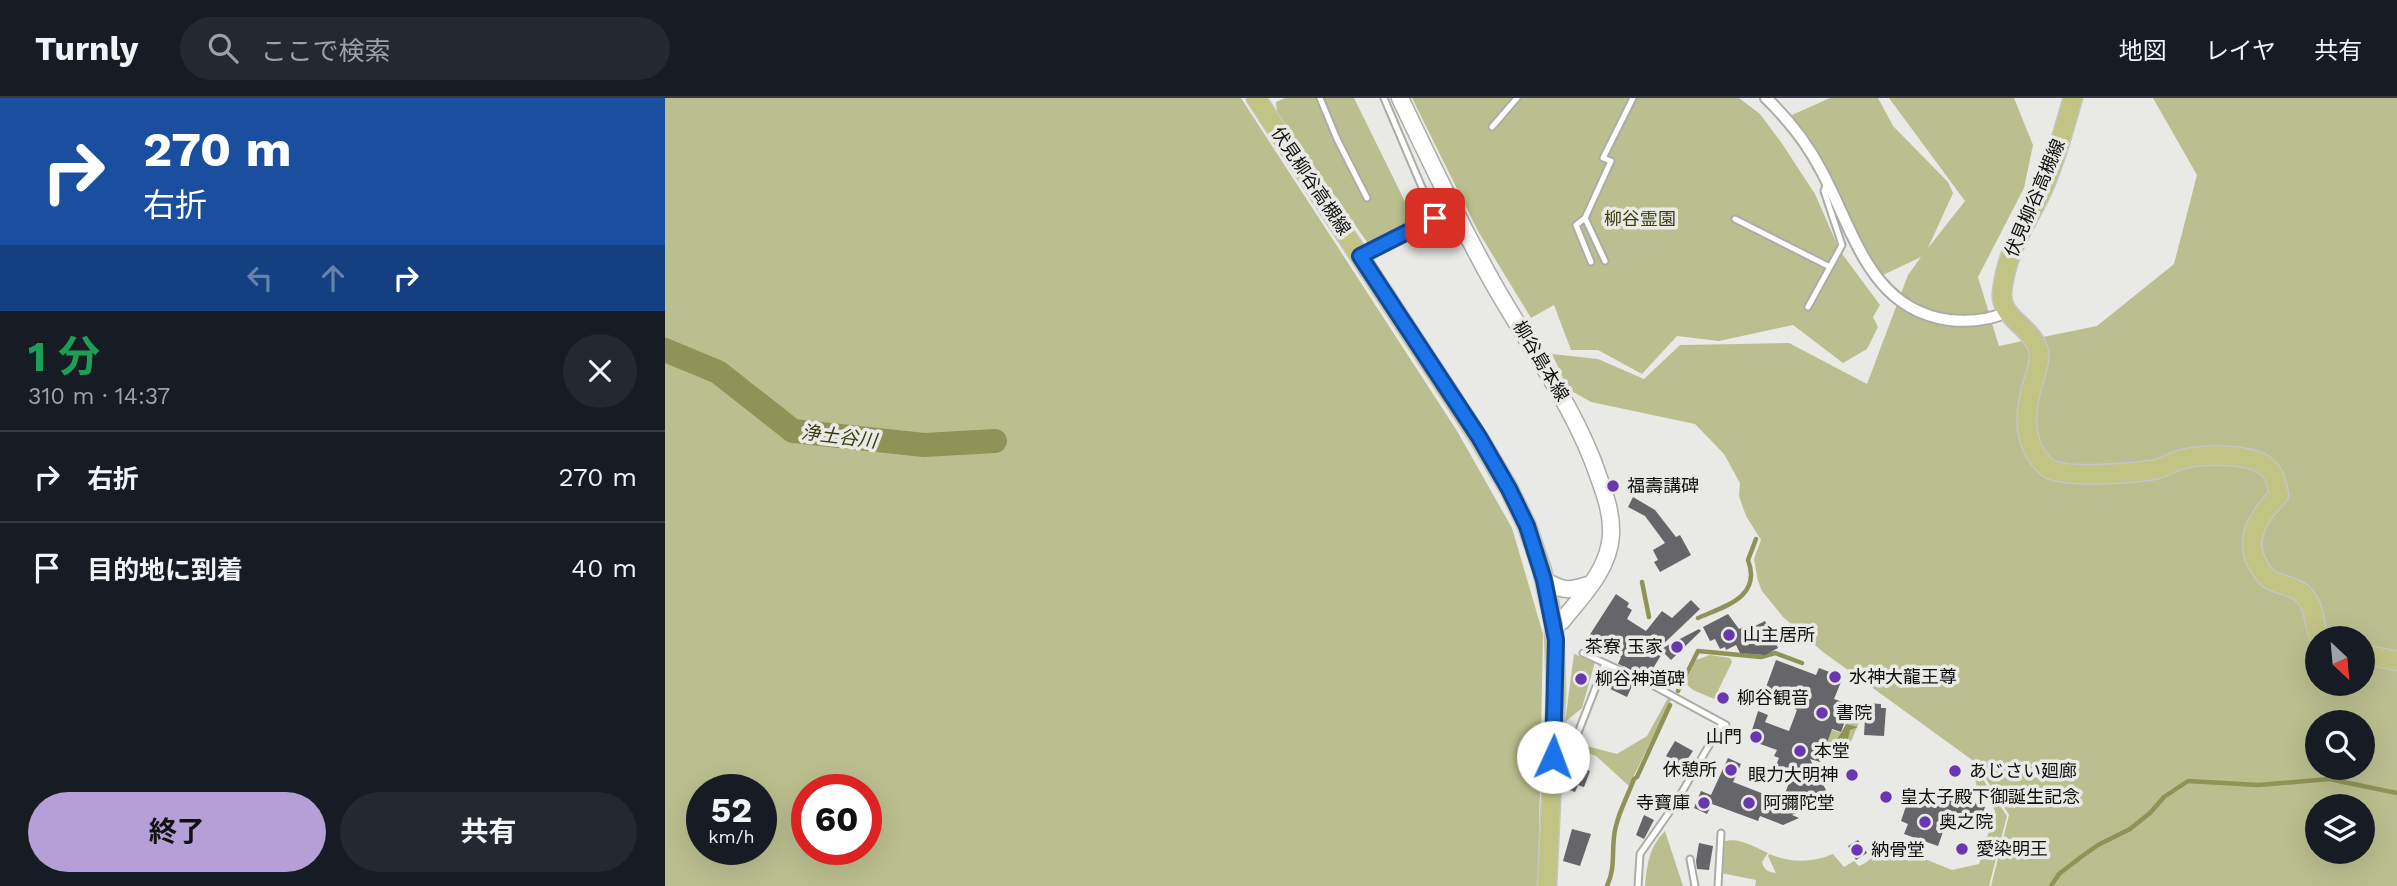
<!DOCTYPE html>
<html lang="ja">
<meta charset="utf-8">
<style>
:root{--surface:#171b24;--page:#242831;--text:#f1f3f6;--muted:#9ea1a6;--line:#363941;--accent:#b49fd6}
body{margin:0;font-family:"Work Sans","Noto Sans JP",sans-serif;background:var(--page);color:var(--text);height:100vh;display:flex;flex-direction:column;font-size:26px;white-space:nowrap}
*{box-sizing:border-box;margin:0}
p{font-size:23px;color:var(--muted)}
.icon{flex:none;width:38px;height:38px;fill:none;stroke:currentColor;stroke-width:2;stroke-linecap:round;stroke-linejoin:round}
.map{position:relative;flex:1;overflow:hidden}
.details{display:flex;flex-direction:column;background:var(--surface);width:665px}
.details>*{flex:none}
.hud{background:#1a4fa0;color:#fff;overflow:hidden}
.needle{width:46px;rotate:154deg}
.fabs{position:absolute;left:1640px;top:528px;display:grid;gap:14px}
.fabs a{display:grid;place-items:center;width:70px;height:70px;border-radius:50%;background:var(--surface);box-shadow:0 7px 28px #0002;font-size:35px}
.speed{position:absolute;left:21px;top:676px;display:flex;gap:14px;font-size:35px;font-weight:700;text-align:center}
.speed>*{display:grid;place-content:center;width:91px;height:91px;border-radius:50%;background:var(--surface);box-shadow:0 7px 28px #0002;line-height:1}
.speed small{font-size:18px;font-weight:400}
.speed .limit{border:10px solid #d22;background:#fff;color:#111}
.pin{position:absolute;display:grid;place-items:center;width:60px;height:60px;color:#fff;margin:-30px;border-radius:14px;box-shadow:0 4px 10px #0006}
.me{position:absolute;width:77px;margin:-38px;rotate:2deg;stroke-linejoin:round;filter:drop-shadow(0 0 5px #0008)}
.turn{display:flex;align-items:center;gap:24px;height:147px;padding:0 28px;font-size:32px}
.turn .icon{width:91px;height:91px;stroke-width:2.5}
.turn b{display:block;font-size:49px;line-height:60px}
.lanes{display:flex;align-items:center;height:66px;padding:0 28px;background:#0003;justify-content:center;gap:35px;direction:ltr}
.lanes .off{opacity:.35}
.round{display:grid;place-items:center;flex:none;width:74px;height:74px;border-radius:37px;background:var(--page)}
.summary{display:flex;align-items:center;justify-content:space-between;height:119px;padding:0 28px}
h1{font-size:42px;font-weight:700;line-height:52px;color:#1e9e55}
.button{display:flex;gap:14px;margin-top:auto;padding:14px 28px}
.button a{flex:1;height:80px;border-radius:42px;background:var(--accent);color:#111;font-size:28px;font-weight:700;line-height:80px;text-align:center}
.button a+a{background:var(--page);color:var(--text)}
ul{padding:0;list-style:none}
li{display:flex;align-items:center;gap:21px;height:91px;padding:0 28px;border-top:2px solid var(--line)}
li div{flex:1}
li b{display:block;font-size:26px}
li em{font-style:normal}
header{display:flex;align-items:center;gap:42px;box-sizing:border-box;height:98px;padding:0 35px;background:var(--surface);border-bottom:2px solid var(--line)}
header strong{font-size:33px}
nav{display:flex;gap:38px;margin-inline-start:auto;font-size:24px}
.search{width:490px;height:63px;background:var(--page);display:flex;align-items:center;gap:18px;box-sizing:border-box;padding:0 24px;border-radius:38px;color:var(--muted);font-size:26px}
main{display:flex;flex:1;min-height:0}
.map>svg:first-child{display:block}
.green{fill:#bbbf8f;fill-rule:evenodd}
.water{fill:#8f9358}
.lines{fill:none;stroke-linecap:round;stroke-linejoin:round}
.stream{stroke:#8f9358;stroke-width:4.5}
.river{stroke:#8f9358;stroke-width:24}
.building{fill:#666569}
.service-casing{stroke:#abaca8;stroke-width:9}
.minor-casing{stroke:#abaca8;stroke-width:14}
.secondary-casing{stroke:#abaca8;stroke-width:19}
.primary-casing{stroke:#c5c5c5;stroke-width:21}
.service{stroke:#fff;stroke-width:5}
.minor{stroke:#fff;stroke-width:10}
.secondary{stroke:#fff;stroke-width:16}
.primary{stroke:#c1c483;stroke-width:18}
.route-casing{stroke:#114b97;stroke-width:18}
.route{stroke:#1a73e8;stroke-width:12}
.poi-dot{fill:#6938b0;stroke:#e9eae5;stroke-width:2.5}
.labels{text-anchor:middle;stroke-width:7;stroke-linejoin:round;paint-order:stroke}
.street-label{font-size:18px;fill:#0d0d0c;stroke:#e9eae5}
.park-label{font-size:18px;fill:#3c3e0f;stroke:#e9eae5}
.poi-label{font-size:18px;fill:#0d0d0c;stroke:#e9eae5;text-anchor:start}
.water-label{font-size:19px;font-style:italic;fill:#3a3c0d;stroke:#e9eae5}
</style>
<header>
<strong>Turnly</strong>
<div class="search"><svg class="icon" aria-label="search" viewBox="0 0 24 24"><circle cx="10" cy="10" r="6"/><path d="M15 15l6 6"/></svg>ここで検索</div>
<nav><a>地図</a><a>レイヤ</a><a>共有</a></nav>
</header>
<main>
<section class="details">
<div class="hud">
<div class="turn"><svg class="icon" aria-label="right" viewBox="0 0 24 24"><path d="M7 20v-9h11M14 6l5 5-5 5"/></svg><div><b>270 m</b>右折</div></div>
<div class="lanes"><svg class="icon off" aria-label="left" viewBox="0 0 24 24"><path d="M17 20v-9H6M10 6l-5 5 5 5"/></svg><svg class="icon off" aria-label="ahead" viewBox="0 0 24 24"><path d="M12 20V5M6 11l6-6 6 6"/></svg><svg class="icon" aria-label="right" viewBox="0 0 24 24"><path d="M7 20v-9h11M14 6l5 5-5 5"/></svg></div>
</div>
<div class="summary"><div><h1>1 分</h1><p>310 m · 14:37</p></div><a class="round"><svg class="icon" aria-label="close" viewBox="0 0 24 24"><path d="M6 6l12 12M18 6L6 18"/></svg></a></div>
<ul>
<li><svg class="icon" aria-label="right" viewBox="0 0 24 24"><path d="M7 20v-9h11M14 6l5 5-5 5"/></svg><div><b>右折</b></div><em>270 m</em></li>
<li><svg class="icon" aria-label="arrive" viewBox="0 0 24 24"><path d="M6 21V4h12l-3 4 3 4H6"/></svg><div><b>目的地に到着</b></div><em>40 m</em></li>
</ul>
<div class="button"><a>終了</a><a>共有</a></div>
</section>
<div class="map">
<svg width="1732" height="788" viewBox="0 0 1732 788">
<rect width="100%" height="100%" fill="#e9eae5"/>
<!-- green -->
<path class="green" d="M0,0H576L792,333L847,430L878,536L873,788H0ZM37,691H96V751H37ZM142,691H201V751H142Z
M620,0H689L749,122L704,147L612,15L611,4Z
M747,0H1074L1095,16L1116,44L1150,96L1175,153L1215,207L1208,219L1213,229L1202,251L1178,265L1128,227L1054,243L1012,238L977,276L933,252H906L889,207L866,220L813,133Z
M1165,0H1213L1228,28L1283,84L1288,95L1263,150L1300,103L1224,0H1349L1368,47L1359,90L1313,179L1334,248L1432,228L1509,166L1532,77L1488,0H1732V788H1326L1344,717L1310,664L1158,554L1118,519L1097,493L1093,483L1089,461L1096,442L1081,418L1074,398L1075,385L1059,356L1030,326L926,304L903,291L887,256L933,261L979,281L1015,247L1124,245L1202,286L1243,177L1256,159L1218,177L1191,142L1167,84L1127,17ZM1652,541H1698V586H1652ZM1652,625H1698V670H1652ZM1652,709H1698V754H1652Z
M909,556L930,564L917,610L900,624Z
M1045,557L1065,560L1067,564L1049,601L1028,592L1020,585L1031,562Z
M1003,600L1006,602L964,688L931,658L912,651L914,646L952,656L982,638Z
M1185,618L1195,622L1185,646L1172,651L1164,649L1163,643L1157,641L1161,630L1177,635Z
M1308,666L1342,718L1324,788H1090L1091,782L1056,775L1058,744C1072,738 1089,749 1103,755L1097,764C1099,772 1103,774 1111,775L1103,758L1104,756C1126,765 1147,765 1168,756L1179,769L1189,763L1194,768C1207,764 1211,751 1220,742L1228,748L1287,772L1314,766L1330,713L1324,703L1313,698Z
M1000,733L1018,788H980C982,767 984,749 1000,733Z"/>
<!-- water -->
<path class="water" d="M1181,626L1193,629L1185,632L1182,645L1165,654Z"/>
<g class="lines">
<!-- stream -->
<path class="stream" d="M977,484L984,519
M1033,520C1060,508 1097,499 1083,462L1091,441
M1013,593L1033,553L1096,559L1110,555L1137,565
M942,788C950,771 947,757 949,739C951,719 962,700 969,681L972,679L1005,607
M1386,788L1394,776L1416,759L1433,747L1465,731L1485,715L1499,699L1523,683L1593,687L1664,681L1732,695"/>
<!-- river -->
<path class="river" d="M0,252L53,274L128,333L259,347L330,343"/>
</g>
<!-- building -->
<path class="building" d="M968,399L990,412L1011,439L1015,437L1026,457L995,474L989,464L993,462L988,452L1000,445L980,418L963,409Z
M951,496L964,505L962,509L967,512L962,521L981,533L997,513L1007,520L1026,502L1035,511L990,554L1034,531L1036,533L1006,562L998,554L984,577L975,571L973,575L953,566L956,559L924,538Z
M1063,516L1074,531L1079,529L1080,533L1100,523L1113,550L1100,557L1075,555L1071,547L1061,552L1060,549L1055,551L1050,541L1045,543L1038,529Z
M1111,562L1151,577L1154,570L1178,579L1169,601L1186,607L1176,634L1167,631L1155,664L1145,661L1164,698L1127,717L1134,720L1118,727L1095,718L1093,723L1047,706L1042,716L1029,710L1036,693L1046,697L1063,660L1076,666L1068,684L1117,703L1127,677L1110,670L1114,660L1109,658L1112,652L1084,642L1093,613L1103,617L1100,624L1124,633L1132,612L1130,611L1131,606L1109,597L1106,604L1097,600Z
M949,575L969,584L962,599L941,589Z
M1201,605L1216,606V610H1221L1219,638L1199,637Z
M1010,643L1028,653L1018,668L1001,658Z
M908,666L925,673L919,689L913,687L910,694L899,690Z
M1286,696L1320,709L1315,724L1285,714L1273,748L1239,736L1243,726L1236,723L1242,705L1250,707L1252,700L1280,710Z
M979,717L989,722L979,741L971,737Z
M907,731L926,736L915,768L898,763Z
M1193,742L1202,755L1191,762L1183,748Z
M1034,745L1048,748L1044,772L1032,771L1031,763Z"/>
<g class="lines">
<defs>
<path id="service" d="M655,0L672,41L702,100
M827,29L852,0
M920,120L911,127L926,164
M1070,121L1165,169
M699,157L770,120L719,0
M940,163L920,120L946,63L938,60L968,0
M1143,209L1177,147L1159,93L1161,87
M918,555L991,589L1061,627
M892,678L902,663L939,568
M1025,761L1030,788
M973,788L975,756L1010,706L1057,625
M1053,788L1056,735"/>
<path id="minor" d="M1101,0C1123,21 1142,45 1156,72C1189,132 1204,211 1284,222C1303,224 1325,222 1342,214"/>
<path id="secondary" d="M735,0C763,59 791,118 823,176C860,244 909,305 934,380C941,399 947,417 946,437C944,472 917,498 897,523L889,527
M879,482C899,494 904,493 926,486"/>
<path id="primary" d="M591,0L813,339L844,391L862,428L877,472L889,527L891,595L882,788
M1408,0C1399,30 1391,62 1378,91C1361,128 1342,150 1337,194C1334,221 1370,229 1374,255C1375,264 1372,273 1369,281C1362,304 1357,331 1369,353C1372,358 1378,367 1383,370C1400,381 1466,375 1488,372C1499,370 1508,363 1518,361C1538,356 1584,355 1601,368C1610,375 1612,387 1614,397C1597,415 1579,437 1591,463C1595,470 1598,477 1604,481C1615,488 1628,487 1638,496C1652,511 1647,524 1655,541
M1698,556L1732,563"/>
</defs>
<!-- service casing -->
<use href="#service" class="service-casing"/>
<!-- minor casing -->
<use href="#minor" class="minor-casing"/>
<!-- secondary casing -->
<use href="#secondary" class="secondary-casing"/>
<!-- primary casing -->
<use href="#primary" class="primary-casing"/>
<!-- service -->
<use href="#service" class="service"/>
<!-- minor -->
<use href="#minor" class="minor"/>
<!-- secondary -->
<use href="#secondary" class="secondary"/>
<!-- primary -->
<use href="#primary" class="primary"/>
</g>
<g class="lines">
<defs>
<path id="route" d="M770,120L695,158L814,339L844,391L862,428L879,482L891,542L888,659"/>
</defs>
<!-- route casing -->
<use href="#route" class="route-casing"/>
<!-- route -->
<use href="#route" class="route"/>
</g>
<!-- markers -->
<g class="poi-dot">
<circle cx="948" cy="388" r="7"/>
<circle cx="1064" cy="537" r="7"/>
<circle cx="1012" cy="549" r="7"/>
<circle cx="1170" cy="579" r="7"/>
<circle cx="916" cy="581" r="7"/>
<circle cx="1058" cy="600" r="7"/>
<circle cx="1157" cy="615" r="7"/>
<circle cx="1091" cy="639" r="7"/>
<circle cx="1135" cy="653" r="7"/>
<circle cx="1066" cy="672" r="7"/>
<circle cx="1290" cy="673" r="7"/>
<circle cx="1187" cy="677" r="7"/>
<circle cx="1221" cy="699" r="7"/>
<circle cx="1039" cy="705" r="7"/>
<circle cx="1084" cy="705" r="7"/>
<circle cx="1260" cy="724" r="7"/>
<circle cx="1297" cy="751" r="7"/>
<circle cx="1192" cy="752" r="7"/>
</g>
<g class="labels">
<!-- street labels -->
<g class="street-label">
<text transform="translate(646 83) rotate(56)" y="6">伏見柳谷高槻線</text>
<text transform="translate(1370 100) rotate(-67)" y="6">伏見柳谷高槻線</text>
<text transform="translate(876 263) rotate(59)" y="6">柳谷島本線</text>
</g>
<!-- park labels -->
<g class="park-label">
<text x="975" y="127">柳谷霊園</text>
</g>
<!-- poi labels -->
<g class="poi-label">
<text x="962" y="394">福壽講碑</text>
<text x="1078" y="543">山主居所</text>
<text x="998" y="555" text-anchor="end">茶寮 玉家</text>
<text x="1184" y="585">水神大龍王尊</text>
<text x="930" y="587">柳谷神道碑</text>
<text x="1072" y="606">柳谷観音</text>
<text x="1171" y="621">書院</text>
<text x="1077" y="645" text-anchor="end">山門</text>
<text x="1149" y="659">本堂</text>
<text x="1052" y="678" text-anchor="end">休憩所</text>
<text x="1304" y="679">あじさい廻廊</text>
<text x="1173" y="683" text-anchor="end">眼力大明神</text>
<text x="1235" y="705">皇太子殿下御誕生記念</text>
<text x="1025" y="711" text-anchor="end">寺寶庫</text>
<text x="1098" y="711">阿彌陀堂</text>
<text x="1274" y="730">奥之院</text>
<text x="1311" y="757">愛染明王</text>
<text x="1206" y="758">納骨堂</text>
</g>
<!-- water labels -->
<g class="water-label">
<text transform="translate(174 338) rotate(7)" y="7">浄土谷川</text>
</g>
</g>
</svg>
<div class="fabs">
<a><svg class="needle" viewBox="-14 -14 28 28"><path d="M0-13l5 13h-10z" fill="#e53935"/><path d="M0 13l5-13h-10z" fill="#9ea1a6"/></svg></a>
<a><svg class="icon" aria-label="search" viewBox="0 0 24 24"><circle cx="10" cy="10" r="6"/><path d="M15 15l6 6"/></svg></a>
<a><svg class="icon" aria-label="layers" viewBox="0 0 24 24"><path d="M12 4l9 5-9 5-9-5zM3 14l9 5 9-5"/></svg></a>
</div>
<div class="speed"><div>52<small>km/h</small></div><div class="limit">60</div></div>
<div class="pin" style="left:770px;top:120px;background:#d93025"><svg class="icon" aria-label="arrive" viewBox="0 0 24 24"><path d="M6 21V4h12l-3 4 3 4H6"/></svg></div>
<svg class="me" style="left:888px;top:659px" viewBox="-20 -20 40 40"><circle r="19" fill="#fff"/><path d="M0-13L10 11 0 6-10 11z" fill="#1a73e8"/></svg>
</div>
</main>
